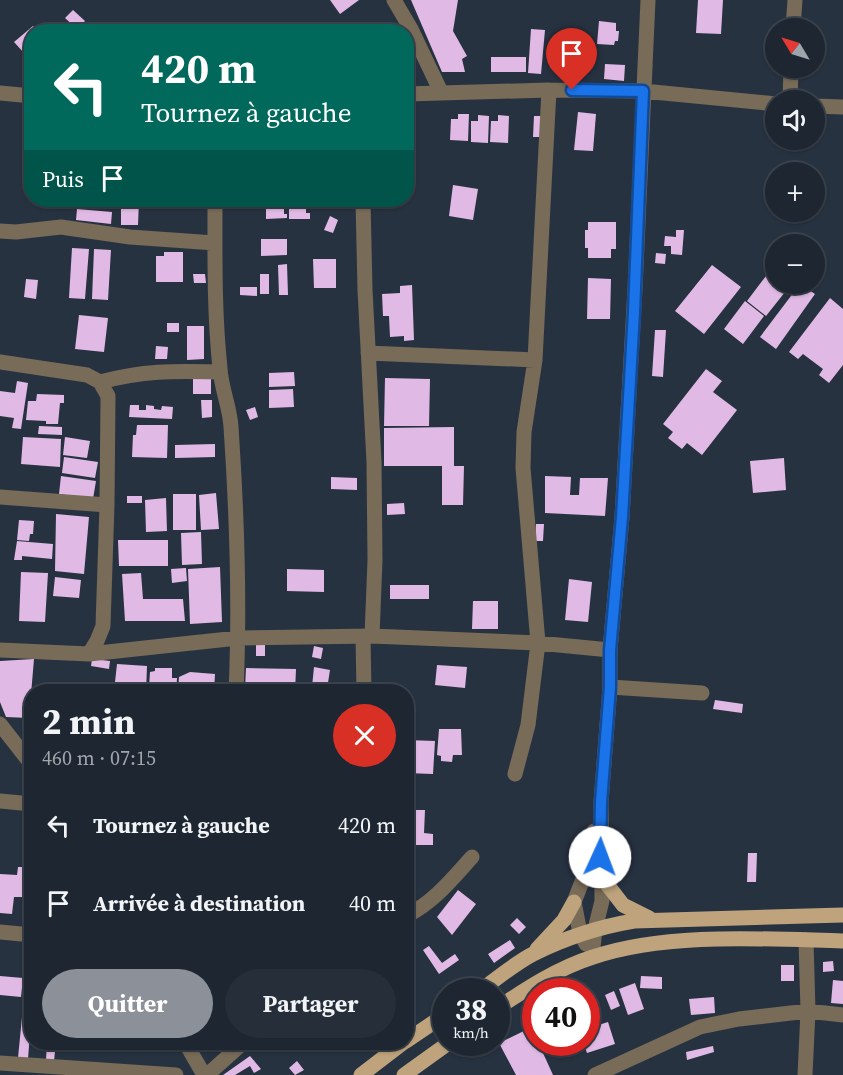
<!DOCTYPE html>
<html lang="fr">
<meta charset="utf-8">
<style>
:root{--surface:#1d2631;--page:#252e39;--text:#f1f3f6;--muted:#a0a5ab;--line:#3b434d;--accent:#8c9099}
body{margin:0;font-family:"Source Serif 4",serif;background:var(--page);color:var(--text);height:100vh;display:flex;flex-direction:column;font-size:22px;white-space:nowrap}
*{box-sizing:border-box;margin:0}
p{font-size:20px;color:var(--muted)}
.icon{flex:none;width:33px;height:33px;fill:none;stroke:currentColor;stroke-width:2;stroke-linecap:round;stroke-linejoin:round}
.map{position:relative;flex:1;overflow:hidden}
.sheet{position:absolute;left:24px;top:684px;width:390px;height:366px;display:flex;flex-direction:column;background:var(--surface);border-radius:24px;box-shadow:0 2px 4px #0004,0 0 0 2px var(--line)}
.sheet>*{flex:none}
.top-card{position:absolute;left:24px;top:24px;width:390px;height:183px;border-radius:24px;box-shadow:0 2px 4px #0004,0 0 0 2px var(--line);background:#00695c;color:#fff;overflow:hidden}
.needle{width:39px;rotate:308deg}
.fabs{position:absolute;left:765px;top:18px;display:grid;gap:12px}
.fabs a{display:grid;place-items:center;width:60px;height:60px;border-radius:50%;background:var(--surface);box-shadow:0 2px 4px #0004,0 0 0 2px var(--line);font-size:30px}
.speed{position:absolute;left:432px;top:978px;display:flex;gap:12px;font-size:30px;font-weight:700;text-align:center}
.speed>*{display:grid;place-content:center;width:78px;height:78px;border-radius:50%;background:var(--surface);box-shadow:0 2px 4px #0004,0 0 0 2px var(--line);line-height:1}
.speed small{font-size:15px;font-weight:400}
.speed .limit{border:9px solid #d22;background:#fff;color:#111}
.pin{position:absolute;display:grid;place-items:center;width:51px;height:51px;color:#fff;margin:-62px -26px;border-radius:50% 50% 50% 0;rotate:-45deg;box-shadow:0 0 6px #0007}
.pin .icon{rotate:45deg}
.me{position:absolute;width:66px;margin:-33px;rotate:2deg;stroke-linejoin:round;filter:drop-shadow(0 0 4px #0008)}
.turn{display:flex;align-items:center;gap:21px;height:126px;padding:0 18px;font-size:27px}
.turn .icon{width:78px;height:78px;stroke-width:2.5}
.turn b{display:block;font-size:42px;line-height:51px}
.then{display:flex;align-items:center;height:57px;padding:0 18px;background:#0003;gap:12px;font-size:22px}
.round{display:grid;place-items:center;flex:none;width:63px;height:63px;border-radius:32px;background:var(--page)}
.head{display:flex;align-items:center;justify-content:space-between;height:102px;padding:0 18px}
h1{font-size:36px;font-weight:700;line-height:45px}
.primary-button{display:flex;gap:12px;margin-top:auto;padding:12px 18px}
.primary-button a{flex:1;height:69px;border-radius:36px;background:var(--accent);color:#fff;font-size:24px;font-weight:700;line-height:69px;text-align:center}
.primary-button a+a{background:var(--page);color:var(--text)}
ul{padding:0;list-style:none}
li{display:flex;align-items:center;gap:18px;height:78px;padding:0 18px}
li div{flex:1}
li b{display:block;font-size:22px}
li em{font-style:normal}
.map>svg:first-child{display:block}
.building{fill:#e0bae5}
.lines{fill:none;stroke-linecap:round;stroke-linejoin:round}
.minor{stroke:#786b58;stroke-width:15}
.major{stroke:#bea37c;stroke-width:15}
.route-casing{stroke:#114b97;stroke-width:15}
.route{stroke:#1a73e8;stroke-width:10}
</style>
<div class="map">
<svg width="843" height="1075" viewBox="0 0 843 1075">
<rect width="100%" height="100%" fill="#273241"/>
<!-- building -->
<path class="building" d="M330,0H359L340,14Z
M411,0H458L453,31L467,56L462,59L465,72H442Z
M698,0H723L721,34L696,33Z
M73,10L85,21L77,29L65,18Z
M599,21L616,23V31H619L618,41H615L614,45L597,44Z
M357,22V32H337V23Z
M33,26L38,32H32V47L24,53L14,42Z
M531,29L545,30L541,74L528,73Z
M491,57H526V72H491Z
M406,61L411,63L415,80H406Z
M605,64L625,65L624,81L604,79Z
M578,112L596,114L593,151L574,150Z
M458,114H469L468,141L450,140L451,119H458Z
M478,115L489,116L488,143L471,142V121H478Z
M498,115L509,116L508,143L490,142L491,121H498Z
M534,116H541L540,137H533Z
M453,185L478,189L473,220L449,216Z
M121,200H139L138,225H121Z
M266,200H284V214H287V218L266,219Z
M289,200H310V204H306V213H310V219H289Z
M77,209L112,212L111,224L76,220Z
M330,216L338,220L333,233L324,230Z
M588,222H616V249H611V258H588V248H585V230H588Z
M676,230H684L682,255L671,254V246H664L665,236L676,237Z
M261,239H287V255L261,256Z
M72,248L89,249L85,299L69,298Z
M94,249L111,250L108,300L92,299Z
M164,252H183V282H156V256H164Z
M656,253L666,254L665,264L655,263Z
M313,259H336V288H314Z
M287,264L288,295H279L278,265Z
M712,265L741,287L704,334L675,311Z
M769,272L776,277V284H784L789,287L766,316L747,301Z
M193,274H205L206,283H194Z
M260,274H269V294H260Z
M588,278L611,279L610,319H587Z
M26,279L38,280L36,299L24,297Z
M800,284L815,294L776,349L760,337Z
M412,285L414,340L404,341V336L390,337L389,316H383L382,294L400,293V286Z
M240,287H257V296L240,295Z
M830,298L843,309V365L829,383L819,375L823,369L803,354L798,359L789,352Z
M745,301L764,316L743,344L724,329Z
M79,315L108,318L104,352L75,349Z
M167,323H179V332H167Z
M187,326H204V359L187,360Z
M655,330H666L663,377L652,376Z
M156,346L168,347L167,359H155Z
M706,369L722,381L713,392L737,410L702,455L687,443L682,449L668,438L673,432L663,424Z
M294,372L295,386L269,387V373Z
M193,377H211V394H193Z
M385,378L430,379L429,426H384Z
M17,381L28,383L21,429L12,428L14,418L0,416V391L15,393Z
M293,389L294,407L269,408V390Z
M37,394L64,395V403H60L58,424H46V421L26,420L28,401H36Z
M201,400H212V417L202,418Z
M130,405H139V410H146V405L154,406V409L161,410L162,406L173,407L172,419L129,417Z
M255,407L258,417L250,420L246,410Z
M137,425H168L167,458L132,457L133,435H136Z
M39,426L62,427V435L38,434Z
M454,427V466H464L463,505H442V466H384V428Z
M23,437L61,439L60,467L21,464Z
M65,437L90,441L87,458L63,455Z
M215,444V457L175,458V445Z
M64,457L98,462L95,478L62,473Z
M784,458L786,490L753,493L750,461Z
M61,476L96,481L93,499L59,494Z
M545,476L571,477L570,495H579L580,478H608L605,516L545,513Z
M331,477L357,478V490L331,489Z
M216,493L219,529L201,530L199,495Z
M173,494H196V530H173Z
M127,496H142V503H127Z
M166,498L167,531L146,532L145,500Z
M404,503L405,514L387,515V504Z
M56,514L89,517L84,574L55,571Z
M19,520L34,521L33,534H30L29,541L17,540Z
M536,524H544L543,541H535Z
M201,532L202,564L182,565L181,533Z
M118,540H168V566H119Z
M17,541L53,544L52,559L22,556V560H14Z
M220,567L222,622L190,624L188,569Z
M186,568L187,581L172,583L171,569Z
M287,569L324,570V592L287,591Z
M21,572L48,573L45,622L19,621Z
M141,573L143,599H183L185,621H125L122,574Z
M55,577L81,580L79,598L53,596Z
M569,579L592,582L588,622L565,620Z
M390,585H429V599H390Z
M473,601H498V629H472Z
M256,644H265V656H256Z
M314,646L323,648L321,659L312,657Z
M34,659L29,718L6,717L0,702V661Z
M92,659L110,661L109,669L91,666Z
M117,664L147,666L146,692H132L133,683L115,682Z
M437,665L467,667L465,688L435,685Z
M314,667L330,670L327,689L312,687Z
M155,668H172V678H177L176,692H162V688L149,687L150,672L155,671Z
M246,668L296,669L295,692H248V689H245Z
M190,672L215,674L214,692H178L179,677Z
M715,700L743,704L742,713L713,709Z
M439,729H461L462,755H453L452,762L441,761V756L437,755Z
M406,740L435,741L433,774L406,773Z
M406,810H425L424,833L433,834V845H406Z
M748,853H757L756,882H747Z
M18,867H26L23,897H14L12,914L0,913V874L17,875Z
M458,890L476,904L452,935L437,917Z
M517,918L526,927L519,934L510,925Z
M510,940L515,948L494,963L488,954Z
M429,946L442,963L455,954L459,960L439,974L423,950Z
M833,961L834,971L823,972V962Z
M781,965H794V981H781Z
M0,976L23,978L21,997L0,995Z
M641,976L662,977V989L640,988Z
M833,980L843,981V1004L831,1003Z
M635,983L644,1009L628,1015L619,989Z
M614,991L620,1006L611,1010L605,995Z
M714,997L715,1013L691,1015L689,999Z
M23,1007H32L28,1059L18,1058Z
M608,1022L615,1044L587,1053L583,1042H586V1029Z
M530,1028L536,1042H538L553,1075H516L499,1043Z
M47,1042H56L54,1061L46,1060Z
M60,1042H76L75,1052L60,1050Z
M713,1046L714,1052L687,1060L686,1052Z
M250,1056L261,1069L254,1073L250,1066L235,1075H223Z
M297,1061L304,1070L295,1075L289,1068Z"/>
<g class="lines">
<!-- minor -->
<path class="minor" d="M394,0L411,29L441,92
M793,28L795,0
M0,93L32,96
M406,94L549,90L643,91L776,104
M790,100L791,68
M814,106L843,107
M215,200C215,256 214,312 220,368C221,388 230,407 231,427C237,515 240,603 236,692
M363,200L365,290L374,462L375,560L372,636
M0,231L16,232L61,227L130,237L215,243
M368,353L535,360
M0,362L87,375L100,382L108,396L107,505L103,626L97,641L89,654
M100,382C145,370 174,371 220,372
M0,497L107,505
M363,636L364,692
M0,650L89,654L238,638L372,636L538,643L610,650
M610,687L702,693
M0,724L32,765
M515,774L528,725L538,643L523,468L524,432L535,360L549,90
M0,801L32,804
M406,916C434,902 452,879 472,857
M0,932L32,935
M806,940L808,1011L843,1015
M586,944L580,933L574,902L585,874L594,831
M592,957L595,929L602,901L601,802L610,687V650L622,517L635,289L648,0
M185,1042L204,1075
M0,1063L176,1075
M207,1075L244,1042
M595,1075L700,1027L739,1019L808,1011L805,1075"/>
<!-- major -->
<path class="major" d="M603,879L623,905L649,918
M537,949L564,920L574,902
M479,992C496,979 514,964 533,954C565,938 598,927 634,921L843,915
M496,1009C526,989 558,968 593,957C667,932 765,939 843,941
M406,1041L446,1014
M361,1075L404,1042
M404,1075L450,1042"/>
</g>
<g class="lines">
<defs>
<path id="route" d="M572,90L643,91L634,312L622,517L610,650V687L601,802L600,857"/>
</defs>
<!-- route casing -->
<use href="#route" class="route-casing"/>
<!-- route -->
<use href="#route" class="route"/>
</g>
</svg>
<div class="fabs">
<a><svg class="needle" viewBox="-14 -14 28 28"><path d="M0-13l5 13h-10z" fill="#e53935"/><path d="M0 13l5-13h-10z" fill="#a0a5ab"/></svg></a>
<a><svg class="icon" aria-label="sound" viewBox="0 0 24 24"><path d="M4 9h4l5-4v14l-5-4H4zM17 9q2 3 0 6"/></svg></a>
<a>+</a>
<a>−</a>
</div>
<div class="speed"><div>38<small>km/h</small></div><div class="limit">40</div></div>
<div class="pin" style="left:572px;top:90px;background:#d93025"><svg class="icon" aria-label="arrive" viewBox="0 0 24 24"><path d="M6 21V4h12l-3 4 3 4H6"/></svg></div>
<svg class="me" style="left:600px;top:857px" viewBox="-20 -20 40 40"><circle r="19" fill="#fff"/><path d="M0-13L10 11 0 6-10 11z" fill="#1a73e8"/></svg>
<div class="top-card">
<div class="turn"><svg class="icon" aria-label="left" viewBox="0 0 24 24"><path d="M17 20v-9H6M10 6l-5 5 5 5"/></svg><div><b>420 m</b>Tournez à gauche</div></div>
<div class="then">Puis<svg class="icon" aria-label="arrive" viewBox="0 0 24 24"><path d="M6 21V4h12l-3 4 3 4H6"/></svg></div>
</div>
<section class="sheet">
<div class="head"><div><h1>2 min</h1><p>460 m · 07:15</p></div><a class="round" style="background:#d93025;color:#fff"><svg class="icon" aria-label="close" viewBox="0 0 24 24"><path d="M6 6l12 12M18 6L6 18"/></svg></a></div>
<ul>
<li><svg class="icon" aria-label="left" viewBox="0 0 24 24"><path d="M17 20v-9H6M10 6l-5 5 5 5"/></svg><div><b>Tournez à gauche</b></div><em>420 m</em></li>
<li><svg class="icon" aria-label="arrive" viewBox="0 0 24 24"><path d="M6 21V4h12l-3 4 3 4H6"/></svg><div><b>Arrivée à destination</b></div><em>40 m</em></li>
</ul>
<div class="primary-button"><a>Quitter</a><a>Partager</a></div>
</section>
</div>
